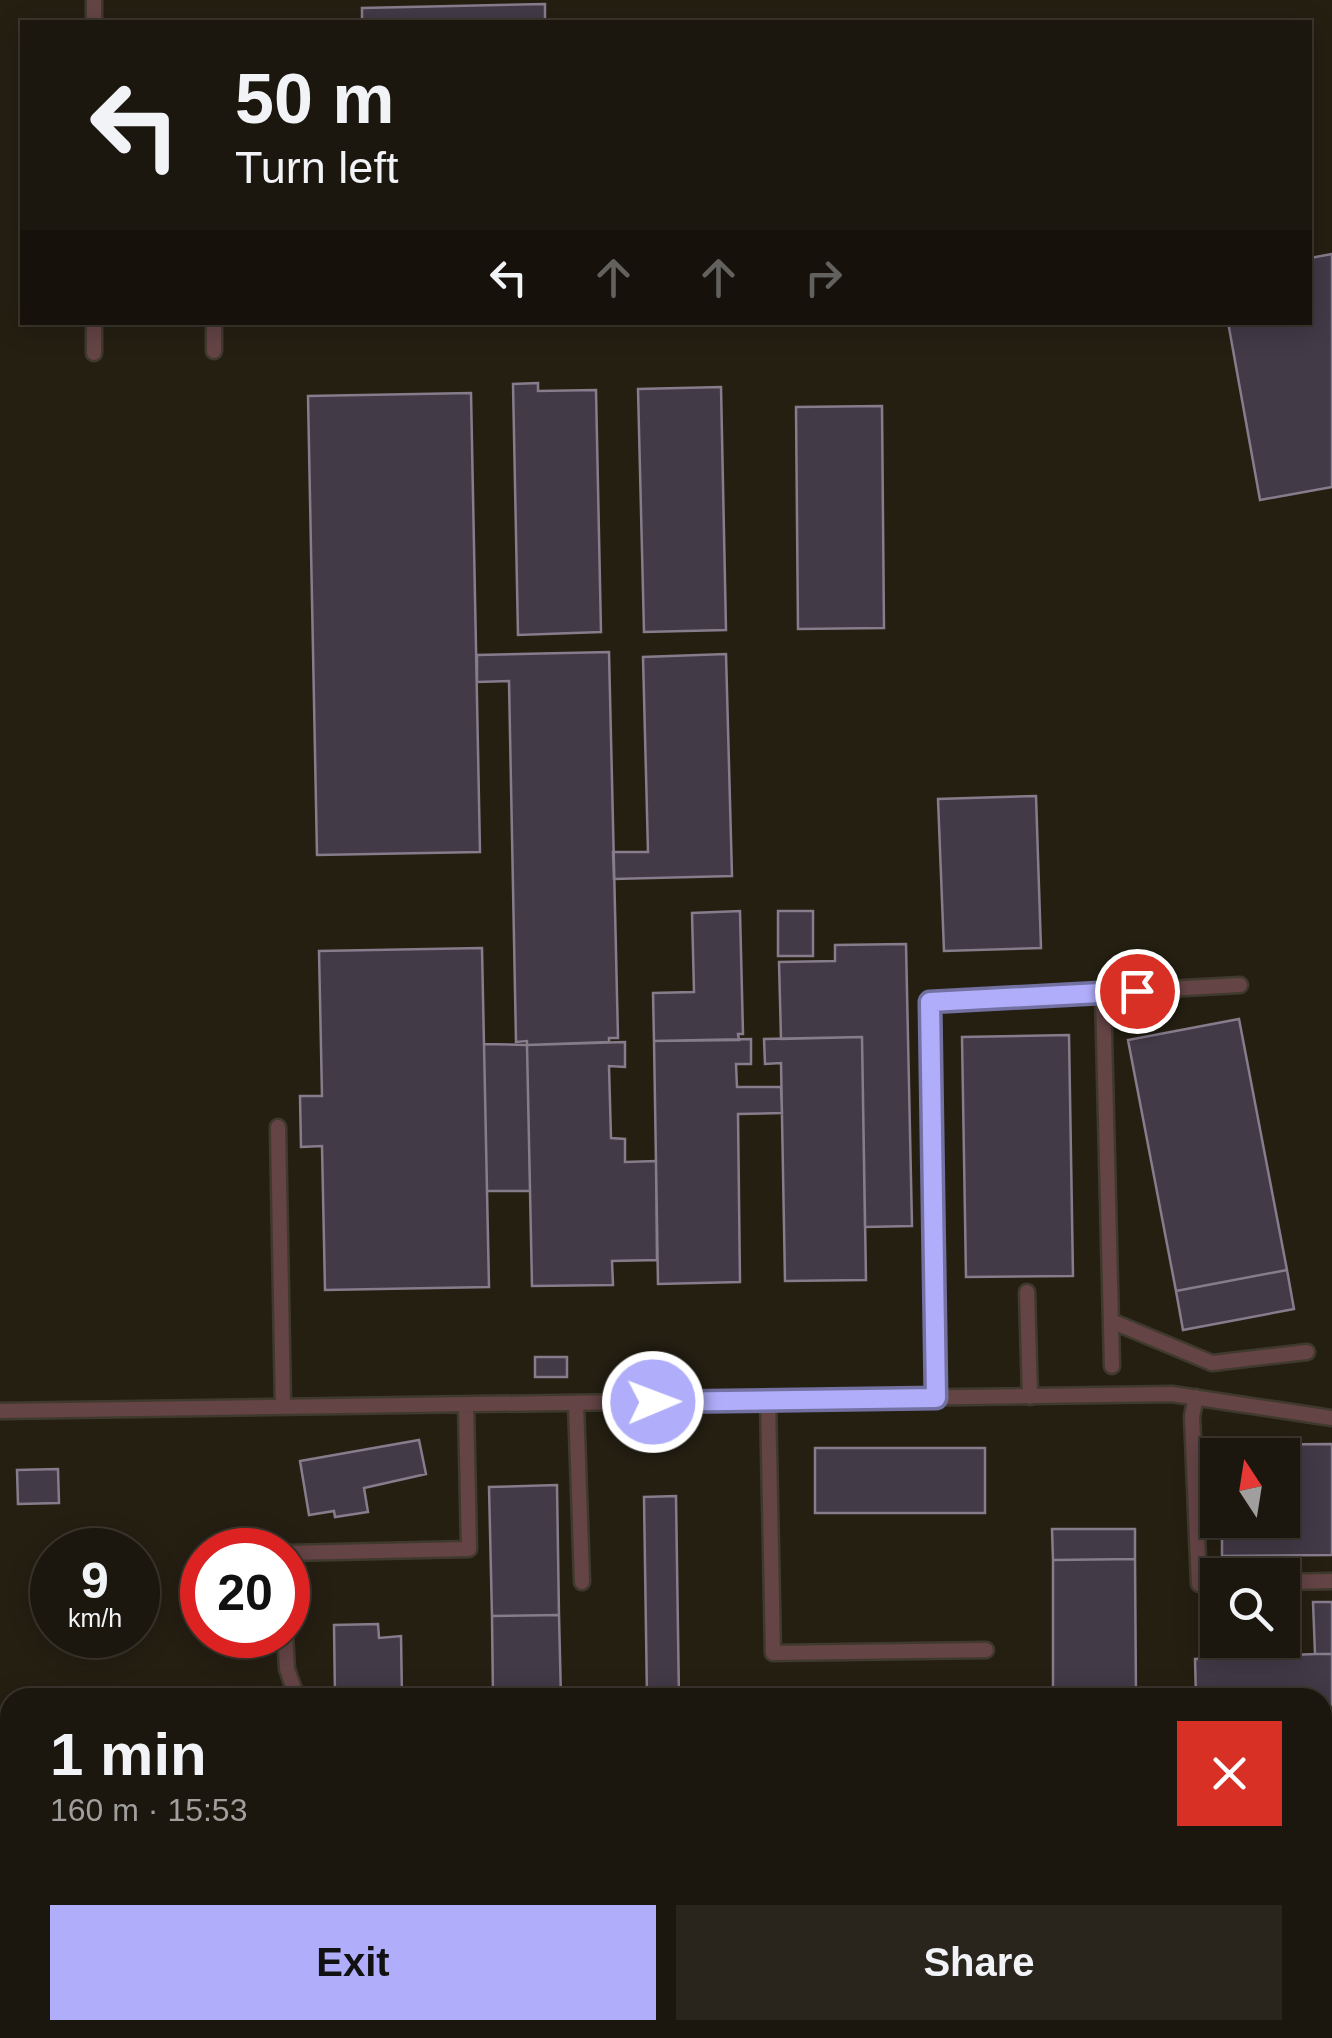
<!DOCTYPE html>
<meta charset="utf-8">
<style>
:root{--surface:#1c170e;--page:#29241c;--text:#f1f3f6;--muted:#a09f9e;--line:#3a362e;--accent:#b0aefa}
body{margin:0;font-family:Helvetica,sans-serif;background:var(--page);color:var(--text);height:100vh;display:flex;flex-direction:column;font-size:38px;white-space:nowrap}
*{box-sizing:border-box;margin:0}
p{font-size:32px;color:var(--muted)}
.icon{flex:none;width:55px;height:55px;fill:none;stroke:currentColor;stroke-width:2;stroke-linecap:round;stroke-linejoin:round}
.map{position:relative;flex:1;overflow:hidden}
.panel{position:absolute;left:0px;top:1688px;width:1332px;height:352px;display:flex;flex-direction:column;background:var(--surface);border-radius:30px 30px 0 0;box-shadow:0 5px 25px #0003,0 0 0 2px var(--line)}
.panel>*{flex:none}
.top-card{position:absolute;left:20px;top:20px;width:1292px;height:305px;border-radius:0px;box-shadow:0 5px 25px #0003,0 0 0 2px var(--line);background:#1c170e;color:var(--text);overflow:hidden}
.needle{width:65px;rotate:348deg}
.buttons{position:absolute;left:1200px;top:1438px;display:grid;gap:20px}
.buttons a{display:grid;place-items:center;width:100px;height:100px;border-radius:0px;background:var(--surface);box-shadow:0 5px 25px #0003,0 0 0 2px var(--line);font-size:50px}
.speed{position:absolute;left:30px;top:1528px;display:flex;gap:20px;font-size:50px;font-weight:700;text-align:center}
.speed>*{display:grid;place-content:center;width:130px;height:130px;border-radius:50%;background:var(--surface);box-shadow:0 5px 25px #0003,0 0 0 2px var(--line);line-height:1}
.speed small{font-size:25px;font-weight:400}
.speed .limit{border:15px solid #d22;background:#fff;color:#111}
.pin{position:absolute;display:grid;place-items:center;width:85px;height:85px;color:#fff;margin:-42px;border:5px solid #fff;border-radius:50%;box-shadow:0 2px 10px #0007}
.me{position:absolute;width:110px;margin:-55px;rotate:89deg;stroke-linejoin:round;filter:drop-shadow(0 0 8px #0008)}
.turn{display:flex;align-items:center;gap:35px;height:210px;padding:0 50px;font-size:45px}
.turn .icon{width:130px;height:130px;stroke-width:2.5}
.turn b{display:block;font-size:70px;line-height:85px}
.lanes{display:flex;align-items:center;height:95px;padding:0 50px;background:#0003;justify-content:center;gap:50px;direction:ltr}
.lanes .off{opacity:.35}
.round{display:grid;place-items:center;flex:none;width:105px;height:105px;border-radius:0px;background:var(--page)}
.overview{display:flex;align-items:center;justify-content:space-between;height:170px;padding:0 50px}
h1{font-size:60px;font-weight:700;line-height:75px}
.cta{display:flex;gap:20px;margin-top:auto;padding:20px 50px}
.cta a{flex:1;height:115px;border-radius:0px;background:var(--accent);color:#111;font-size:40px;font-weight:700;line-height:115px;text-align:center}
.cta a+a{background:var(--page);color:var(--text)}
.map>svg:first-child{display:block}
.building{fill:#423a47;stroke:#867d8c;stroke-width:2.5}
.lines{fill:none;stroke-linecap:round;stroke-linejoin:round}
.lane-casing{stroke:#403a2e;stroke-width:19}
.lane{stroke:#654446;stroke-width:14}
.route-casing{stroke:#7271a2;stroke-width:25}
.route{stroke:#b0aefa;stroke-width:18}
</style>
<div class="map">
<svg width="1332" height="2038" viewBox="0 0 1332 2038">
<rect width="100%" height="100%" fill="#251f12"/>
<!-- building -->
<path class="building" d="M545,4V22H362V8Z
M1332,254V487L1260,500L1228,322H1310V258Z
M538,383V391L596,390L601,632L518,635L513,384Z
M721,387L726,630L644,632L638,389Z
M471,393L480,852L317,855L308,396Z
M882,406L884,628L798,629L796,407Z
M609,652L618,1038H609V1042L527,1045V1041L516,1042L509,681L477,682V655Z
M726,654L732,876L614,879L613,852H648L643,657Z
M1036,796L1041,948L944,951L938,799Z
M740,911L743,1034H738L739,1040L654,1041L653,993L694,992L692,913Z
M778,911H813V956H778Z
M906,944L912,1226L865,1227L862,1037L781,1039L779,962L835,961V945Z
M482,948L489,1287L325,1290L322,1146L301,1147L300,1096H322L319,951Z
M1239,1019L1287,1270L1176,1291L1128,1040Z
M1069,1035L1073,1276L966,1277L962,1037Z
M862,1037L866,1280L785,1281L781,1063L765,1064L764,1039Z
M751,1039V1064H736L737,1087H781L782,1113L738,1114L740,1282L658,1284L654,1041Z
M625,1042V1067L609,1066L611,1138L625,1139V1162L656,1161L657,1260L612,1261L613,1285L532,1286L527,1045Z
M484,1044L527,1045L530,1191H487Z
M1287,1270L1294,1309L1183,1330L1176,1291Z
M535,1357H567V1377H535Z
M419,1440L426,1474L364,1488L368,1512L335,1517L334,1511L309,1515L300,1461Z
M1332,1444V1555L1222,1556V1520H1282V1455H1222V1445Z
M815,1448H985V1513H815Z
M58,1469L59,1503L18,1504L17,1470Z
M557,1485L559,1615L492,1616L489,1487Z
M676,1496L679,1698H647L644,1497Z
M1052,1529H1135V1559L1053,1560Z
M1135,1559L1136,1698H1053V1560Z
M1313,1602H1332V1654H1315Z
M559,1615L561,1698H493L492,1616Z
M378,1624L379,1638L401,1636L402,1698H335L334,1625Z
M1315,1654H1332V1738H1322V1698H1196L1195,1659Z
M281,2030H916V2038H281Z
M916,2030H1307V2038H916Z"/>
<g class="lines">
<defs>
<path id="lane" d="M94,0V22
M94,322V353
M214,351V322
M1103,993L1112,1366
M278,1127L283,1407
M1027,1292L1030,1397
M1111,1321L1212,1363L1307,1352
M1196,1397L1192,1416L1199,1584H1218
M936,1398L930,1002L1240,985
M768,1400L773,1653L986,1650
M576,1403L582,1582
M0,1411L1172,1394L1332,1418
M288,1553L469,1549L466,1404
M1282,1582L1332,1581
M285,1635L287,1669L297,1698
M1322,1793H1332
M167,2030V2038
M256,2030V2038"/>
</defs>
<!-- lane casing -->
<use href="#lane" class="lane-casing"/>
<!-- lane -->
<use href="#lane" class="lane"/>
</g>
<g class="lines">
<defs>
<path id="route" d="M653,1402L936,1398L930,1002L1137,991"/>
</defs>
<!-- route casing -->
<use href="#route" class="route-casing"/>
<!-- route -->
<use href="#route" class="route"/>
</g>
</svg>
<div class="buttons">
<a><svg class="needle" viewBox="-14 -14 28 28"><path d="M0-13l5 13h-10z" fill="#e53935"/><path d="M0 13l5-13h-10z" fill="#a09f9e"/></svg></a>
<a><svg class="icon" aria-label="search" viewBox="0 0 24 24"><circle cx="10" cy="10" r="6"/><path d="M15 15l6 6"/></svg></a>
</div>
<div class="speed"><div>9<small>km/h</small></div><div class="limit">20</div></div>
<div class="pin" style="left:1137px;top:991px;background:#d93025"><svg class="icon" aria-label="arrive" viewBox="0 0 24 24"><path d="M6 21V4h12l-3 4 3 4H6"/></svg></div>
<svg class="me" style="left:653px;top:1402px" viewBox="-20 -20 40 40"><circle r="17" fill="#b0aefa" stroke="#fff" stroke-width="3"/><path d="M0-11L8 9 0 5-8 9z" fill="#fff"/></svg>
<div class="top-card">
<div class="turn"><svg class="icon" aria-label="left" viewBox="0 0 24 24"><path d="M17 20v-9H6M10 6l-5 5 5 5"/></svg><div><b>50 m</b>Turn left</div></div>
<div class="lanes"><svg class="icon" aria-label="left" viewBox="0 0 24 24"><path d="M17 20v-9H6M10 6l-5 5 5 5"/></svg><svg class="icon off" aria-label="ahead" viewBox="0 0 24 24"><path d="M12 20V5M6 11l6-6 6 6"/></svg><svg class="icon off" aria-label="ahead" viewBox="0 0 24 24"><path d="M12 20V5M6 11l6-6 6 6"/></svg><svg class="icon off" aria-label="right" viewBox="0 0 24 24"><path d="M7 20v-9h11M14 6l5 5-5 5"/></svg></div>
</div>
<section class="panel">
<div class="overview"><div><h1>1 min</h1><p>160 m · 15:53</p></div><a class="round" style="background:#d93025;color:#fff"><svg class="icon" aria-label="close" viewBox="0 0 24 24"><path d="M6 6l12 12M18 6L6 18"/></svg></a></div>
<div class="cta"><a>Exit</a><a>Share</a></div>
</section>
</div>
